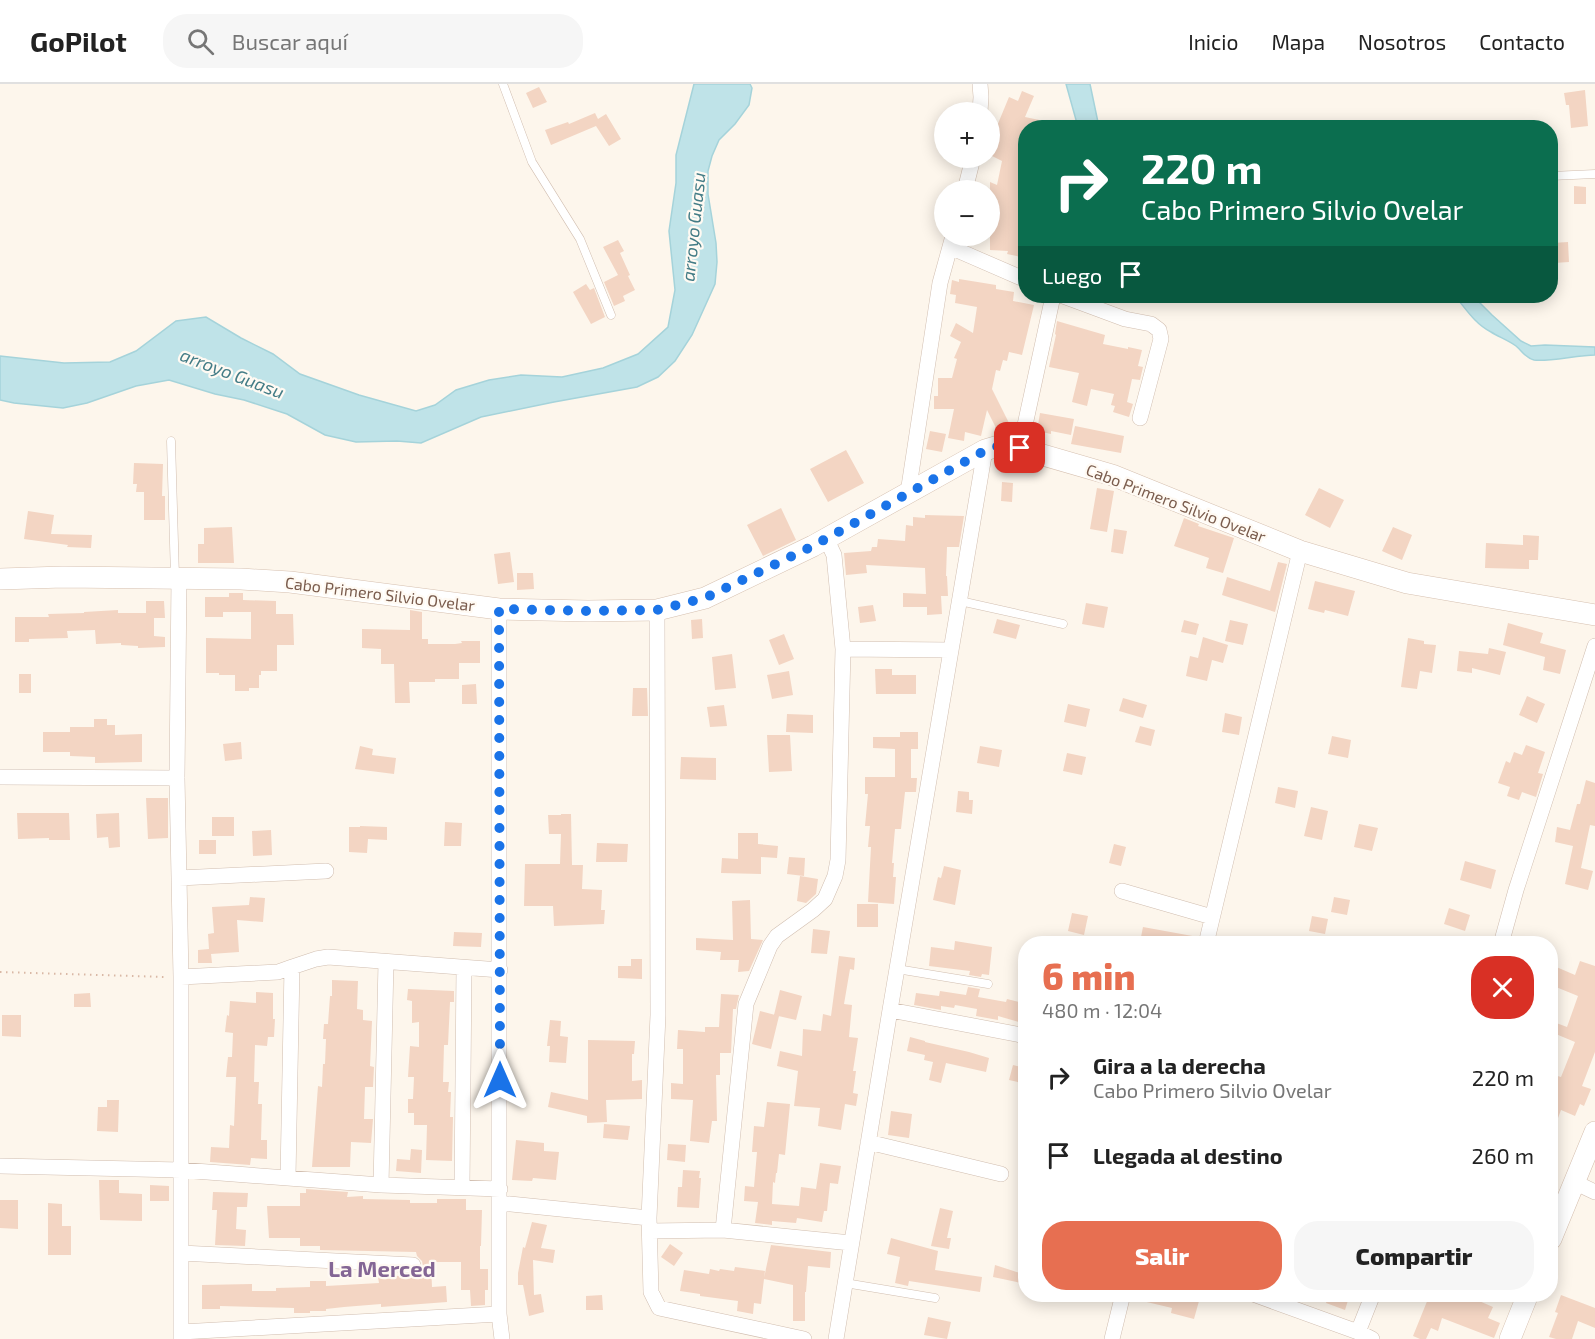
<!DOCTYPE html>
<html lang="es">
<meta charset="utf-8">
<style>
:root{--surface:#fff;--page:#f6f6f6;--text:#222;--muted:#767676;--line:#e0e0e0;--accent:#e76f51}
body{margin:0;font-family:"Exo 2",sans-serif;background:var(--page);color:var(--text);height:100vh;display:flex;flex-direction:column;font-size:22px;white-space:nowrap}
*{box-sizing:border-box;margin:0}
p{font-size:20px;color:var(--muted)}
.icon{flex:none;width:33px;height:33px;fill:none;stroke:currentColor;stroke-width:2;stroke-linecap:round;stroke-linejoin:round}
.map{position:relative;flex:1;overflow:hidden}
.details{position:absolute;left:1018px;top:852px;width:540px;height:366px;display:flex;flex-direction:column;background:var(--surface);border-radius:24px;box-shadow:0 3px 15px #0003}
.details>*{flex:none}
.hud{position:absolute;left:1018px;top:36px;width:540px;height:183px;border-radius:24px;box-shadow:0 3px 15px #0003;background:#0b6e4f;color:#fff;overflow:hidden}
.fabs{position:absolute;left:934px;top:18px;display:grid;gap:12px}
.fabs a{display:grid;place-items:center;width:66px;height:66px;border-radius:50%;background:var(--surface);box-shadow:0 3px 15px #0003;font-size:30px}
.pin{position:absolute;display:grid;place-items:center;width:51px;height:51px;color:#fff;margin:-26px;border-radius:12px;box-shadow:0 3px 9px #0006}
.me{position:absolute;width:66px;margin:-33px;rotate:0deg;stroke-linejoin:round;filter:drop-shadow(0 0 4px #0008)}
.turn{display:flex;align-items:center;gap:21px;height:126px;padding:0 24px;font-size:27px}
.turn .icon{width:78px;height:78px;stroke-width:2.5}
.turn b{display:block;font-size:42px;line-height:51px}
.then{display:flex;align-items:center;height:57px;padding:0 24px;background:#0003;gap:12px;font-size:22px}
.round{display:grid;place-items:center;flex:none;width:63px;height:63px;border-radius:24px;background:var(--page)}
.summary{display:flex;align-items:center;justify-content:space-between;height:102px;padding:0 24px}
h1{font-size:36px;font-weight:800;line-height:45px;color:var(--accent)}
.cta{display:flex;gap:12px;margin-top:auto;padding:12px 24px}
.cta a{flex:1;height:69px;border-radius:24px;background:var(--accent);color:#fff;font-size:24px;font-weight:800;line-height:69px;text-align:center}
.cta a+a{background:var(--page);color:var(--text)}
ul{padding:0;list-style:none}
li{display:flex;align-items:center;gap:18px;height:78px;padding:0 24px}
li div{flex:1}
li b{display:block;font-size:22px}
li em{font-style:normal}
header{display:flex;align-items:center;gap:36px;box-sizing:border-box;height:84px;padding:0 30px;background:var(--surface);border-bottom:2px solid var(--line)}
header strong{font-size:28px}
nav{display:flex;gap:33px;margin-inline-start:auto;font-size:21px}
.search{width:420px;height:54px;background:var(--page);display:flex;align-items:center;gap:15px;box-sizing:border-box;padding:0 21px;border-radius:24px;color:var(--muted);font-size:22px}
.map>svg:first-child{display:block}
.water{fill:#bfe3e8;stroke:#a5d3da;stroke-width:1.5}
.building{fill:#f3d5c3}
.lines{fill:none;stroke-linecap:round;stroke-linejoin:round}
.lane-casing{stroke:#d1beb0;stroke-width:9}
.street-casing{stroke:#d1beb0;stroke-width:16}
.secondary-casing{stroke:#d6c0b0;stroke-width:22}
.path{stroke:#d9b8a5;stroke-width:2;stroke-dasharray:1.5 4.5;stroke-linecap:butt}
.lane{stroke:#fff;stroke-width:8}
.street{stroke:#fff;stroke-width:15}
.secondary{stroke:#fff;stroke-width:21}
.route{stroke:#1a73e8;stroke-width:10;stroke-dasharray:0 18}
.labels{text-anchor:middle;stroke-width:4.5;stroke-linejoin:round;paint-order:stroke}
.street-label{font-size:16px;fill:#7a5c4d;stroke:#fffaf3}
.water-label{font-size:18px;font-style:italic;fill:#437c86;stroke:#fffaf3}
.district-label{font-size:22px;font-weight:bold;fill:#846695;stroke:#fffaf3}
</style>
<header>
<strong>GoPilot</strong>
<div class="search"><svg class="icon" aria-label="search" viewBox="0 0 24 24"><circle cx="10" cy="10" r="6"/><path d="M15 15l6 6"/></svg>Buscar aquí</div>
<nav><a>Inicio</a><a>Mapa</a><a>Nosotros</a><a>Contacto</a></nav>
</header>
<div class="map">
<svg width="1595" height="1255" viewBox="0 0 1595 1255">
<rect width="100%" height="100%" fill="#fdf6ec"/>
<!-- water -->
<path class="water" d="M694,0H750L752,4L749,21L735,40L719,56L712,72L708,87V110L716,159L717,178L715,200L692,251L675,277L658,293L637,303L554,318L481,333L421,359L397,357L356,358L325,351L287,330L244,316L215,310L169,296L136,302L87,319L63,324L14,319L0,316V272L64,279L110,278L136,267L176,237L206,233L241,254L273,270L300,290L359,311L416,327L435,321L456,306L489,296L521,291L562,293L603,284L638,270L668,243L675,206L669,147L676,99V71Z
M1066,0H1090L1099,43H1078Z
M1455,212H1473L1492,231L1521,257L1531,262L1545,261L1595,263V271C1578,271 1548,278 1534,276C1525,274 1522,267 1516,262C1508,256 1499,253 1491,248C1475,240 1466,225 1455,212Z"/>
<!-- building -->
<path class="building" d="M539,3L547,18L533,24L526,9Z
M1585,6L1588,42L1571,44L1569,21H1566L1564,9Z
M1022,7L1034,12L1025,33L1049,38V44H1026V174L1007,170L1008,167L990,166V98L997,101L1002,77L990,71L997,56L990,53L995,41L997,42L1009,13L1018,17Z
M595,29L598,35L606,30L621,55L609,62L596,42L551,61L545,46L568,38L569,40Z
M1574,102L1586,103V120H1574Z
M618,156L624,167L620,169L630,191L628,192L635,206L623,212L625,217L614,222L604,198L618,191L603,163Z
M1568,158L1569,178L1554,179L1552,159Z
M959,195L996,201V205L1014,208L1013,217L1034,221L1022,271L1009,268L1007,277L1003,276L1000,287L996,286L992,305L1009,339L997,346L987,326L981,352L965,348L964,357L948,354L954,325H934V312H938V294H952L957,275L954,274L961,258L950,252L956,239L973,249L977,223L955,219L956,211L950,210L952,196L959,198Z
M586,200L590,206L594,204L605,233L591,240L573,208Z
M1057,237L1105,251L1103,260L1128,265V263L1142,266L1138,282L1143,283L1140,296L1132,295L1127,318L1133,320L1129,333L1113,328L1115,322L1111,321L1114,310L1091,305L1087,322L1072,318L1079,289L1049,283L1056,251L1055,250Z
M1040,329L1074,335L1071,351L1051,347V350L1037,347Z
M1075,342L1124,352L1121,369L1071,360Z
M930,347L946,350L942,368L926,365Z
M846,366L864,399L828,418L810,385Z
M134,379L163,380L162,412H165V436H144V408H136L137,400H133Z
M1002,398L1013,399L1012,418L1001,417Z
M1097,404L1114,407L1107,448L1090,445Z
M1319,404L1344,416L1330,444L1305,431Z
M781,424L796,456L763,472L747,441Z
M28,427L54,431L51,450L92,451L91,464L67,463L68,461L24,455Z
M925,431L964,432L959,463H947L946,492H947L948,512H941L942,530L927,531V523H903V509L926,510L925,484L866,481L867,489L846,491L844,469L871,467L872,463H877L878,455L905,457L906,441L913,442V433L925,434Z
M1184,434L1199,440L1198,442L1234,454L1223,489L1206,484L1209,474L1174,462Z
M232,443L234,479H198V460H204V444Z
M1393,443L1412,451L1402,476L1382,467Z
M1114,445L1127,447L1123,470L1111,468Z
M1523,451L1539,452L1538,476H1529V485L1485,484L1486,459L1523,461Z
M510,468L514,498L498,500L494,470Z
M1278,478L1287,480L1275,528L1222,511L1227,493L1270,507Z
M517,489H533L534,505L517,506Z
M1315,497L1355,507L1348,532L1325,526L1324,529L1308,525Z
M229,509H243V516L276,517V530H293L294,561H277V587H261V591H259V604H249V607H235V591H219V589H206V554L251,555V528H223V533H205V513H229Z
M146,517H164L165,534H154V552L165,553V563L138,564V562L121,561V559L96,560L95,546L67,547L68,554L29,555V558H15V533H49L48,530L84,529V528L118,526V529H146Z
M1086,519L1108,523L1104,544L1082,540Z
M873,521L876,537L860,539L858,523Z
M410,526L422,528V555H428V560H455L462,559L461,557H480V579H459V595H435V598H409L410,619H395L394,580H381V565L362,564V545L410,546Z
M702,535L703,554L692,555L691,536Z
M997,535L1020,541L1016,555L993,549Z
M1184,536L1199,540L1196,551L1181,548Z
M1230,536L1248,540L1243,561L1225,557Z
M1508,539L1543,549L1540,559L1566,566L1560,590L1543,586L1545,573L1503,561Z
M784,550L794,575L779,581L769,556Z
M1203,553L1228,561L1223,579L1212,576L1207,597L1186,592L1190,572L1198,574Z
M1408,554L1424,557V560L1436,561L1432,589L1420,587L1417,605L1401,603Z
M1489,564L1506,568L1500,591L1472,584V589L1457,587L1459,567L1488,570Z
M732,570L736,604L715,606L712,573Z
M875,585H892V591H916V610H876Z
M789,587L793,611L772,615L767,591Z
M19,590H31V609H19Z
M476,600L477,620H462V601Z
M633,604H647L648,632H632Z
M1527,612L1545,620L1537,639L1519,631Z
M1123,614L1147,621L1143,634L1119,627Z
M1068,620L1090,625L1086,643L1064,638Z
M724,621L727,642L710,643L707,623Z
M1225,629L1242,633L1239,651L1222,648Z
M787,630L813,631V649L786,648Z
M94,635H107V641H115V651L142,650V678L95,679V673L70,672V668H43V648H70V643H94Z
M1140,642L1155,646L1151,662L1135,658Z
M900,648H918V665H911V694H917L916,708H905L901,745H895L892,779H894L893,793H896L894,820L868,818L871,763H868L870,742H865L868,710H865V693H895V665L873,664V653H900Z
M767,651H790L792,687L769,688Z
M1332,652L1351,656L1348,674L1328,670Z
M241,658L242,675L225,677L223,660Z
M1526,661L1545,668L1538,689L1543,690L1536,713L1522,708L1519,716L1507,712L1510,703L1498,699L1506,677L1510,679L1514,668L1522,671Z
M360,662L373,665L372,671L396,674L394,690L355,685Z
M980,662L1002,666L999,683L977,679Z
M1067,669L1086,673L1082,691L1063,687Z
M681,673L716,674V696L680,695Z
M1586,696L1595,699V742L1590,741L1581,784L1593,787L1588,806L1565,800L1573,762L1555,758L1557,743L1570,746L1577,720H1580Z
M1278,703L1298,707L1295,724L1275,719Z
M958,707L969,708V716H973L972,730L956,728Z
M146,714H168V754L148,755Z
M1311,723L1328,727L1322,756L1304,752Z
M17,729H69L70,756H49V754L18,755Z
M119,729L120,763L109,764L108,753L97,754L96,730Z
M561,730H571L572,781H583L582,805L602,806L601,826H605L604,840L554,842L553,822H524L525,780H560L561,750H549L548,731H561Z
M212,733H234V752H212Z
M445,738L462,739L461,762H444Z
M1359,740L1378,744L1372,767L1354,763Z
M360,742L387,743V756L368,755L367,769L349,768V743H360Z
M271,746L272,771L253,772L252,747Z
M738,749H758V760L778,762L777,774L761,773V790L721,789L722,774L738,775Z
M199,756H216V770H199Z
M597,759L628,760L627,778H596Z
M1114,760L1126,763L1121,782L1109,779Z
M789,773L805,774L804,792L787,790Z
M1465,777L1496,786L1491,805L1460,796Z
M944,782L961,786L955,821L933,816L938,793L941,794Z
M800,792L818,795L816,810L806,819L797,817Z
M250,813L265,814L263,838L237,836L239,868L211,870L212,879H198V866L209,865L208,850L214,849L212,823L249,821Z
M1334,813L1350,816L1347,831L1331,828Z
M750,816L751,855L763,856L749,887L738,888L739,876H720L721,868L696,866V854L733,856L732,817Z
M857,820H878V843H857Z
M1449,824L1470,831L1465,847L1444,840Z
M1072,829L1088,832L1084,851L1068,847Z
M1312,832L1328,835L1325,850L1309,847Z
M1143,843L1198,853L1196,860H1149L1140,858Z
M813,845L830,847L827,870L811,869Z
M454,848L482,849L481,863L453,862Z
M955,857L992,863L989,891L982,890L981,893L969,891L970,887L929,882L931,863L954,866Z
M839,872L855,874L854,886L850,885L844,920L852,921L849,953L858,954L853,987H856L853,1009L858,1010L856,1022L845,1020L841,1046L818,1042L820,1024L794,1022L798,987L777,982L780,967L802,972L803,945L821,947L823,930L831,932Z
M631,875H642V895L618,894V882H631Z
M1580,877L1595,882V968L1582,1002L1591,1005L1584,1022L1580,1020L1575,1032L1561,1026L1552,1050L1551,990L1561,993L1575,958L1551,948V937L1567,943L1578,912L1551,901V889L1554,882L1575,891Z
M332,896L358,897L357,925L363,926V936L372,937L370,982L374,983L373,1003H365L364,1035H373L371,1059L351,1058L350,1083H312L318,1002L322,1003L323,980H325L326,955H323L324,940H328L330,912H332Z
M968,903L980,905L978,913L1006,918L1007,915L1023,919L1022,921L1026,922V940L998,932V936L976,932L977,925L955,921L954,924L941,922V926L914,921L916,909L939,912L940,907L966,911Z
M408,905L454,907V918H450L448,961H444L443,998H449L448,1008H451L450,1033H453L452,1077L426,1076L427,1041H414V1029H408V1015H413L414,993H408L410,962L419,963V938L412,939V917L407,916Z
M780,906L802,912L796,936L774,931Z
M256,908L273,909V935H275L274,953H268L267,962L255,961L254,998H259L258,1020H262L261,1056H267V1075L251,1074L250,1081L210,1078L211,1063L229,1064L230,1041L234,1042L236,993H226L228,973H232L233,949L225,948L227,931L229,932L230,917L256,919Z
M90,909L91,923H74V910Z
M721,910L739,911L736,925H733L731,969H720V991H716L717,1037H712L709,1059L690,1057L693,1016L671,1015V999L683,1000V965H677L678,946L705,948V943H719Z
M760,927L779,932L771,965L752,960Z
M2,931H21V953L2,952Z
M550,936L561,937L560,952L568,953L566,979L549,978L550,962H547Z
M910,953L925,957V958L969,968L989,974L986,988L946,979L941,999L929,996L933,978L924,976L925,971L907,967Z
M588,956L635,957L634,970H632V997L642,996V1015L606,1016L607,1038L587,1039V1032L548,1023L551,1008L588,1016Z
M1013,981L1026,984V1000L1009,996Z
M107,1016H119L118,1048L97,1047L98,1023H107Z
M767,1018L790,1020L785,1071L779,1070L777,1089H776L775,1099L773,1098L772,1120L799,1122L801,1103L816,1105L820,1079L841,1082L838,1100L830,1099L827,1127H824L822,1138L797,1134L796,1139L772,1137V1141L755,1139L758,1118L744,1117L745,1102L754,1103L757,1068H752L754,1042L764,1043Z
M891,1027L912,1030L909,1054L888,1051Z
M604,1040L630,1042L628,1056L603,1054Z
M516,1056L544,1059V1067L559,1068L556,1096L533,1094L532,1097L512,1096Z
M668,1060L686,1061L685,1078L667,1076Z
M411,1065L422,1066L421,1089L396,1087L397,1075L410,1076Z
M683,1086L700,1087L699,1094H701L699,1124L677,1123L678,1103H682Z
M99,1096H119V1109L142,1110V1137L100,1136Z
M150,1101L169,1102V1117H150Z
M306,1105L348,1108L347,1113L363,1112V1115L410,1116V1119H437V1115H466V1126H482L481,1162H480V1185H488V1206H485V1221L471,1222L470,1206H461V1178H431L432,1203L446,1202L447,1218L381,1223V1220L344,1223L326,1225V1227H310V1229H294V1224L220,1222V1225H202V1201L252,1200V1207H276V1204L310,1203V1197H326V1202L379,1199L378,1193L413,1191L421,1187L423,1182L422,1177L417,1172L416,1168L320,1166V1162H300V1154H269L267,1122H300V1109H306Z
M213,1108L248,1109L247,1123H237L236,1145L246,1146L245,1162L215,1161L217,1126H212Z
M0,1116H18V1145L0,1144Z
M48,1119L62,1120V1142H71V1171H48Z
M940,1124L953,1127L947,1154H951L949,1165L931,1162Z
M532,1138L547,1141L541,1164L555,1166L553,1179L533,1176L534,1211L541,1210L544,1228L529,1232L523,1201H518V1189L523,1163L525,1164Z
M891,1154L938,1167L935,1186L982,1193L980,1208L909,1197L908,1202L895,1199L900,1173L887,1170Z
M670,1160L683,1169L674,1182L661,1173Z
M771,1161L831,1168L830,1184L808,1182L806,1208H805V1237H793V1201L764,1195L761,1220L754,1219L753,1230L737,1227L738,1217L700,1212V1210L680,1207L684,1186L709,1190L710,1185L719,1187L720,1185L734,1187L735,1183L765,1187L764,1194Z
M995,1181L1026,1191V1200L993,1193Z
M1134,1210H1171L1199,1217L1194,1235L1171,1229L1172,1224L1134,1215Z
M1329,1210H1350L1345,1226L1326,1219Z
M1430,1210H1463L1493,1223L1488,1234L1500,1239L1494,1254L1442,1234L1438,1247L1431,1244L1426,1255H1420L1413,1252Z
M602,1211L603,1226H586V1212Z
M1561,1211L1595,1224V1244L1578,1237L1572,1255H1556L1549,1253L1558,1229L1555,1228Z
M928,1233L951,1238L947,1255L924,1251Z"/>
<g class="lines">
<defs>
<path id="lane" d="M503,0L532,78L580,155L611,231
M1551,92L1595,90
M171,357L175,493
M960,517L1063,540
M897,885L988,900
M845,1199L935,1214"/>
<path id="street" d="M980,28L981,13L980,0
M965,106L973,74
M950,163L1026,196
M1063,212L1125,235L1151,240L1159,246L1161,255L1140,334
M1020,364L1053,212
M908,409L940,199L953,152
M179,494L177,694L181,893V1255
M499,525V1230L502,1255
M657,526L658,931L649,1134L651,1208L659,1224L804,1255
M843,565L951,566
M0,693L177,694
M179,794L326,787
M1122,807L1212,833
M1206,860L1300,467
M1501,860L1516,806L1595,562
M292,883L316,875L328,873L500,886
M181,893L278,888L292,883L288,1093
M890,926L1026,952
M868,1058L1001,1090
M0,1082L181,1086L381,1101L500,1105
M1574,1098L1595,1108
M381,1101L386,878
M462,1104L464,884
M500,1119L649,1134
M723,1146L746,920L770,862L777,852L813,826L825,815L835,792L838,776L843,565L834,471L826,454
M650,1147L723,1146L851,1159
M181,1169L413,1181
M1253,1210L1358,1248L1372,1255
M181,1248L499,1230
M1358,1248L1373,1210
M836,1255L890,926L985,366
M1112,1255L1123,1210"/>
<path id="secondary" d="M0,495L63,493L241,495L290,498L499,525L588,527L657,526L705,514L813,462L985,366L1005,360L1112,391L1300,467L1407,499L1595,531
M1551,1155L1595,1048
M1510,1255L1528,1210"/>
</defs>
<!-- lane casing -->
<use href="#lane" class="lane-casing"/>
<!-- street casing -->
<use href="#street" class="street-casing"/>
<!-- secondary casing -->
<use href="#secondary" class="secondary-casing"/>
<!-- path -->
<path class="path" d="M0,888L166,893"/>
<!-- lane -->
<use href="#lane" class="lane"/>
<!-- street -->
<use href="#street" class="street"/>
<!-- secondary -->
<use href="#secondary" class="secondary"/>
</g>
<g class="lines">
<!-- route -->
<path class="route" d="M500,996L499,525L588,527L657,526L705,514L813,462L986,366L1005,360L1020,364"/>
</g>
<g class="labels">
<!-- street labels -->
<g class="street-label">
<text transform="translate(1176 419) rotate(21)" y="6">Cabo Primero Silvio Ovelar</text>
<text transform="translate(380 510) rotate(7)" y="6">Cabo Primero Silvio Ovelar</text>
</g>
<!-- water labels -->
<g class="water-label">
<text transform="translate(694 143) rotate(-84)" y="6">arroyo Guasu</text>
<text transform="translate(232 290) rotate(21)" y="6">arroyo Guasu</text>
</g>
<!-- district labels -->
<g class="district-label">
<text x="382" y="1193">La Merced</text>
</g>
</g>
</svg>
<div class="fabs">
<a>+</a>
<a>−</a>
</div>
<div class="pin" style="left:1020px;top:364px;background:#d93025"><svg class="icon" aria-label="arrive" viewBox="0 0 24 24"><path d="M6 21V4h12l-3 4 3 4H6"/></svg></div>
<svg class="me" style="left:500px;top:996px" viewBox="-20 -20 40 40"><path d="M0-17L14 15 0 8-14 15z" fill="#1a73e8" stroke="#fff" stroke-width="4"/></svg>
<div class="hud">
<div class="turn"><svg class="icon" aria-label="right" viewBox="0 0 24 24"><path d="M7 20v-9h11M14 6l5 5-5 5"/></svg><div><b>220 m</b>Cabo Primero Silvio Ovelar</div></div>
<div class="then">Luego<svg class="icon" aria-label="arrive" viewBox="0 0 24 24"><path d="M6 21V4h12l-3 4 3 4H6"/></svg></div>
</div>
<section class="details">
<div class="summary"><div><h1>6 min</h1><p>480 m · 12:04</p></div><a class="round" style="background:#d93025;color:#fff"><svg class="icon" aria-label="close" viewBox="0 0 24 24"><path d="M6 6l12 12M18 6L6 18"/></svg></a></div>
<ul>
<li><svg class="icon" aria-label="right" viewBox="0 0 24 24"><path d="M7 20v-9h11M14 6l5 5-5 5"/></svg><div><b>Gira a la derecha</b><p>Cabo Primero Silvio Ovelar</p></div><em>220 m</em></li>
<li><svg class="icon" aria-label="arrive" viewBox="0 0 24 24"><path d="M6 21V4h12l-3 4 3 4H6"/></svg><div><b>Llegada al destino</b></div><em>260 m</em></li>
</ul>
<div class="cta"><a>Salir</a><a>Compartir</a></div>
</section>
</div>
